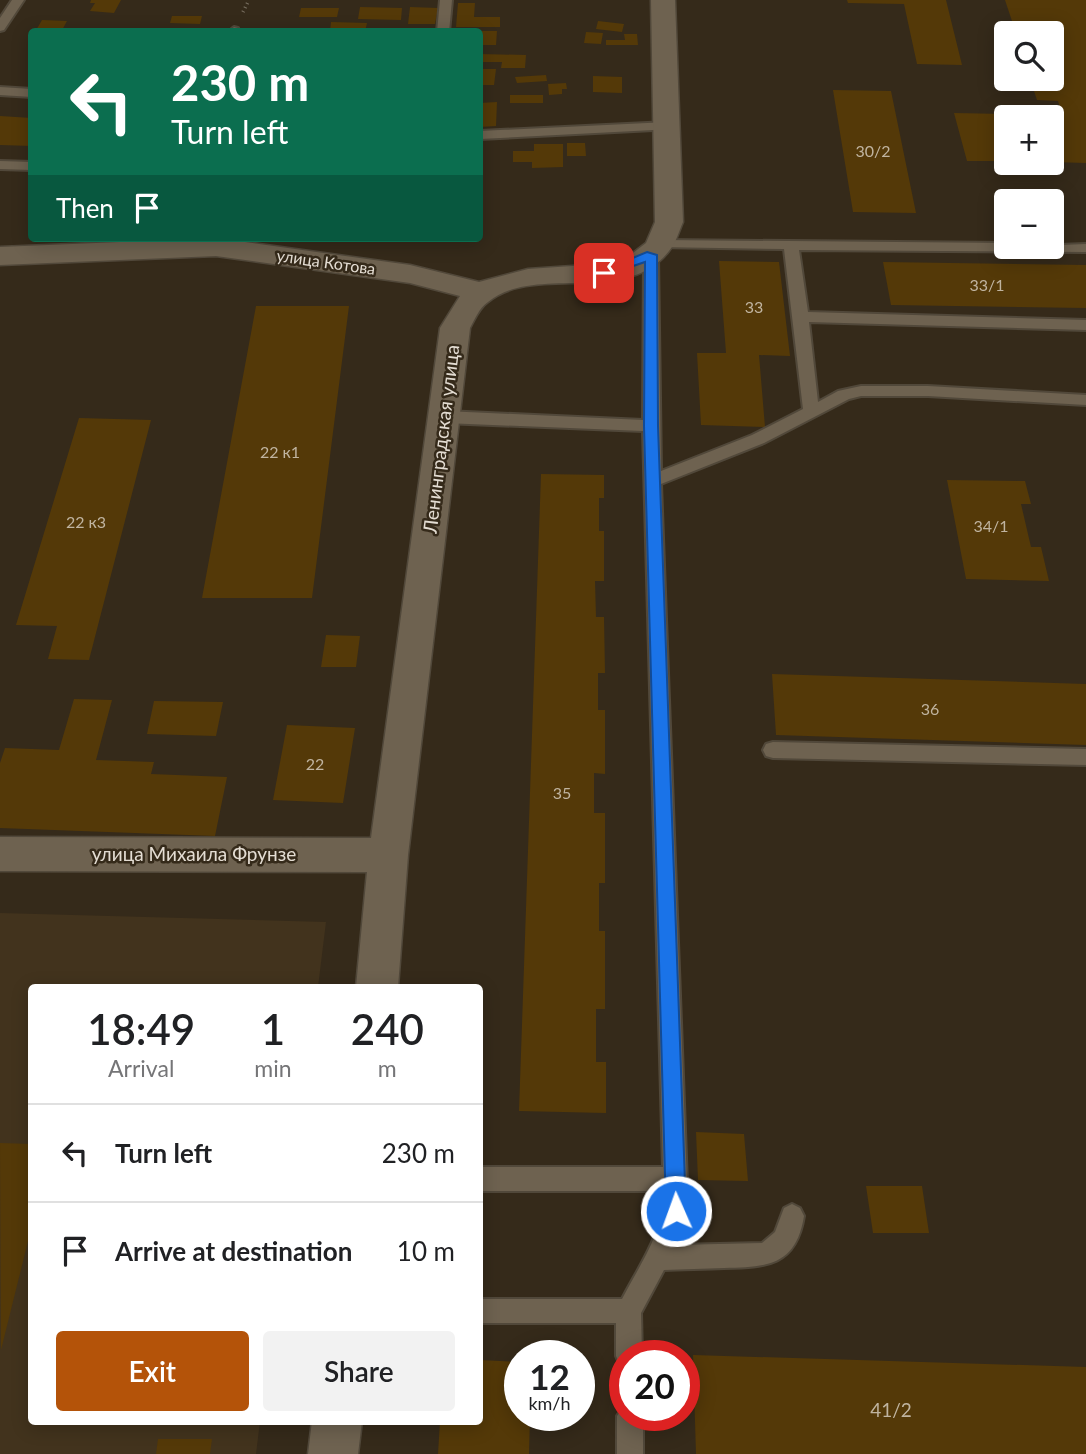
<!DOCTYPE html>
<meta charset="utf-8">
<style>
:root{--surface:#fff;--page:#f2f2f2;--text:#202124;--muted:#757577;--line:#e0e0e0;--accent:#b45309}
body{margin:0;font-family:Lato,sans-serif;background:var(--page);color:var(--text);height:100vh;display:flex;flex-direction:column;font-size:26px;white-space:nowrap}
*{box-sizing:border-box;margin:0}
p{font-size:23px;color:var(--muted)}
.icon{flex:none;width:38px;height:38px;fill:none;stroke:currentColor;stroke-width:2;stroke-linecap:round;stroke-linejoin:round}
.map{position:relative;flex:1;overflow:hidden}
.details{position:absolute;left:28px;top:984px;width:455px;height:441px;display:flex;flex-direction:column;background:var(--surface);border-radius:7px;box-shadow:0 4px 18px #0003}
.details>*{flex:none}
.guide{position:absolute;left:28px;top:28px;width:455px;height:214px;border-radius:7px;box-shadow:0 4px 18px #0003;background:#0b6e4f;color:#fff;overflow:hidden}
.tools{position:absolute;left:994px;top:21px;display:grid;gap:14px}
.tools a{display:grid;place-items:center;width:70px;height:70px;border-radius:7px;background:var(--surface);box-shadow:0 4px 18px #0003;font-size:35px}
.speed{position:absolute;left:504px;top:1340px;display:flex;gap:14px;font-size:35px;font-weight:700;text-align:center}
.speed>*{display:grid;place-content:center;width:91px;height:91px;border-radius:50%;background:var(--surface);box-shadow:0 4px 18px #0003;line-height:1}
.speed small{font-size:18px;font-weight:400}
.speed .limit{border:10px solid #d22;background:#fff;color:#111}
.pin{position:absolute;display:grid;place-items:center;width:60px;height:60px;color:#fff;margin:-30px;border-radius:14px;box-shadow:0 4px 10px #0006}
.me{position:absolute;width:77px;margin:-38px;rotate:358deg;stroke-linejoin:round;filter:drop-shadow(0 0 5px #0008)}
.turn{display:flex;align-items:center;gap:24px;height:147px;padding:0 28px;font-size:32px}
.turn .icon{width:91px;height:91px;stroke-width:2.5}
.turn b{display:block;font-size:49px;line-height:60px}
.then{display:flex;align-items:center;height:66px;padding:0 28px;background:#0003;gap:14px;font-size:26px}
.eta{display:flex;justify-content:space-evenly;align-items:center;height:119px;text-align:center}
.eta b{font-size:42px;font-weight:600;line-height:49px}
.primary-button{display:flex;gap:14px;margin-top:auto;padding:14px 28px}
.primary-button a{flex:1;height:80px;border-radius:7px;background:var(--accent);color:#fff;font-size:28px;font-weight:600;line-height:80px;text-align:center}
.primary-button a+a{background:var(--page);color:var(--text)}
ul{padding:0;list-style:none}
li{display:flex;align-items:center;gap:21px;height:98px;padding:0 28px;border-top:2px solid var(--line)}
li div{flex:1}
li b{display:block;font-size:26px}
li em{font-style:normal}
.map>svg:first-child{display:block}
.built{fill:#42331d}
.building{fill:#543908}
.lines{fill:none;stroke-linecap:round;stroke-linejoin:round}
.service-casing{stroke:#51483a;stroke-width:4}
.minor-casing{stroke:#51483a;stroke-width:3}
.path{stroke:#797062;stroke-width:3.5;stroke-dasharray:1 3.5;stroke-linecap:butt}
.service{fill:#6e6250;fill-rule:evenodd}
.minor{fill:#6e6250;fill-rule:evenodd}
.route{fill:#1a73e8;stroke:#114b97;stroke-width:2}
.labels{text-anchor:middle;stroke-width:5;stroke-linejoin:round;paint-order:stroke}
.number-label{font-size:16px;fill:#c0b4a0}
.far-street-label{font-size:16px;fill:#e4ddd3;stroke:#352a1a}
.street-label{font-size:19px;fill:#e4ddd3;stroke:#352a1a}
.near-number-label{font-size:19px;fill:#c0b4a0}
</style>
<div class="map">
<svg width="1086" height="1454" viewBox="0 0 1086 1454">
<rect width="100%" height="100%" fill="#352a1a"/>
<!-- built -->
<path class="built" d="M0,913L326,922L318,987H32V1421H260L256,1454H0Z"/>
<!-- building -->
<path class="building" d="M91,0H121L114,13L90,11L95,3H90Z
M847,0H946L962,65L917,64L904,4L848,3Z
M1005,0H1086V163L1052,162V117H1006V161H967L954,113L1062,115L1058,101L1037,100L1030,79H1052V33H1016Z
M458,3H475L474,17H500V27H456Z
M360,7L402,8L401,20L358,19Z
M410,7L438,8L435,24H408Z
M301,8H339L337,17H299Z
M172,16H202L200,24L170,23Z
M42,20L67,21L61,32H35Z
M598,21L624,24L622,32L596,29Z
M331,22L367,23L365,32H330Z
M480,31H497L496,45H480Z
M586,32L603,33L601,44L584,43Z
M624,34H637L638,45H606V40H625Z
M480,54L526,55L525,68H501L502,62H480Z
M480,69H496L494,85H480Z
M546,75L547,81L517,83L515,77Z
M593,76L622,77V93L593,92Z
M566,83L567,89H562V94L549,95L548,84Z
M833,90L891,91L916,213L853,212Z
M510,95H543V103H510Z
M497,102L496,126L480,127V103Z
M0,116L32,118V146L0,145Z
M567,143H585L586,156H567Z
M534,144H563V167L532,168V162H513V151H534Z
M719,261L779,262L790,356L759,355L765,427L701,425L697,353H726Z
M883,262L1086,265V308L891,305Z
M256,306H349L312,598H202Z
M79,418L151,420L89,660L48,659L57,626L16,625Z
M541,474L604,475V498H599V531H604V581H595L596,617H604L605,673H598V710H605V774L594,773V813H605V883H599V931H605V1009H596V1062H606V1113L519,1111Z
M947,480L1025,481L1031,504H1021L1031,547H1041L1049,581L966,579Z
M326,635L360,636L356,667H321Z
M772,674L1086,684V745L776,735Z
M74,699L112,700L96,760L154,762L151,774L227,777L215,836L0,828V763L5,748L59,750Z
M154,701L223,702L216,736L147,734Z
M287,725L355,728L343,803L273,800Z
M696,1132L744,1134L748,1181L698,1180Z
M0,1143L32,1144V1225L1,1350Z
M866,1186H922L929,1233H873Z
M693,1355L1086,1367V1454H696Z
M480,1360L520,1362V1416H530L529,1454H438L440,1421H480Z
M158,1439H212L210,1454H156Z"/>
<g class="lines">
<defs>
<path id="service" d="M12,0H24L4,30L0,31V18Z
M440,0H452L449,32H437Z
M234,27L238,28L240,32H228Z
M0,87L32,89V97L0,95Z
M668,122L675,126L673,129L480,139V131Z
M0,161L32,162V170L0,169Z
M662,240L1006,243V247L1086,244V252L799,250L808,312L1086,320V330L809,322L818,402L838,391L861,386H928L1086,395V405L928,396H861L849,399L764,443L661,484L688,1211L676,1245L762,1243L775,1232L784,1208L792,1204L800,1208L804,1216C796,1266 767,1267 724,1268C704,1269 684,1269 664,1270L641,1313L642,1356H625V1367L620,1365L616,1356V1323H480V1299H622C640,1264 665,1231 663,1191H480V1167H663L643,431L445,423L437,417L445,411L643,420L644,255L651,250L658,255L661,471L752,435L803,409L784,249L657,247V241Z
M773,742L1086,749V765L773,758L766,756L763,750L766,744Z
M625,1405V1416H643V1454H617V1416Z"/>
<path id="minor" d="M651,0H675L683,222C679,231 676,243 669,251C626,307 535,263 488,302C479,308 475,319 470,328L408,855L398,987H356L367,872L0,871V837L371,838L440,328L460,296L410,283L216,256L0,265V247L216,238L410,265L479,282L528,269L587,265L629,256L646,243L655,222Z
M312,1421H362L358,1454H308Z"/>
</defs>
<!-- service casing -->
<use href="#service" class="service-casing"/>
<!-- minor casing -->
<use href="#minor" class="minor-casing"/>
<!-- path -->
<path class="path" d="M243,12L249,0"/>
<!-- service -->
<use href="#service" class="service"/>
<!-- minor -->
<use href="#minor" class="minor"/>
</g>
<!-- route -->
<path class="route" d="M647,252L657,255L658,426L686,1211L683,1218L676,1221L669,1218L666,1211L644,426L645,262L604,276L597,273Z"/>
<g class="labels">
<!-- number labels -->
<g class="number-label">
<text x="873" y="157">30/2</text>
<text x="987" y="291">33/1</text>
<text x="754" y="313">33</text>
<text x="280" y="458">22 к1</text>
<text x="86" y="528">22 к3</text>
<text x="991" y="532">34/1</text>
<text x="930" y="715">36</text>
<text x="315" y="770">22</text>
<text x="562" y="799">35</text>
</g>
<!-- far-street labels -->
<g class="far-street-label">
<text transform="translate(326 262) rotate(8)" y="6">улица Котова</text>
</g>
<!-- street labels -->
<g class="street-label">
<text transform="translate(441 439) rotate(-83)" y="7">Ленинградская улица</text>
<text x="194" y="861">улица Михаила Фрунзе</text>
</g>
<!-- near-number labels -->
<g class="near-number-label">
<text x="891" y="1417">41/2</text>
</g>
</g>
</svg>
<div class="tools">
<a><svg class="icon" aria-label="search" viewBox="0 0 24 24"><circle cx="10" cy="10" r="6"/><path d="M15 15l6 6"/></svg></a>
<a>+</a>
<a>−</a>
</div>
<div class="speed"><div>12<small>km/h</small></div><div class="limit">20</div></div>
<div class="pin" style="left:604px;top:273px;background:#d93025"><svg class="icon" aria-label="arrive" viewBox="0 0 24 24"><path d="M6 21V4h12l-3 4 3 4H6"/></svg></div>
<svg class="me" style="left:676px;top:1211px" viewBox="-20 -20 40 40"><circle r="17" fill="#1a73e8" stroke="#fff" stroke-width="3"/><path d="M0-11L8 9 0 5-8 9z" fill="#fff"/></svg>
<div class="guide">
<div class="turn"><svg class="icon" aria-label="left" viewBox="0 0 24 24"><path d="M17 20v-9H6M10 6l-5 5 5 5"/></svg><div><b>230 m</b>Turn left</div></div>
<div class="then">Then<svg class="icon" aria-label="arrive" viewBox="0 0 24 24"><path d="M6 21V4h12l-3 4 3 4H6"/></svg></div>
</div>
<section class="details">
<div class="eta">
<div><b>18:49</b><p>Arrival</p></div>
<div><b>1</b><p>min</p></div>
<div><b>240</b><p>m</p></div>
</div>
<ul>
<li><svg class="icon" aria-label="left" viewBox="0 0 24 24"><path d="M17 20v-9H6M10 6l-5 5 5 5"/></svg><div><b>Turn left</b></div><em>230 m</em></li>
<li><svg class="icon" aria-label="arrive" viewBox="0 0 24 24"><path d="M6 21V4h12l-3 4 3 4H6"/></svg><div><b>Arrive at destination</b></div><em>10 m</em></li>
</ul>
<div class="primary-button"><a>Exit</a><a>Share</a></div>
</section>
</div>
